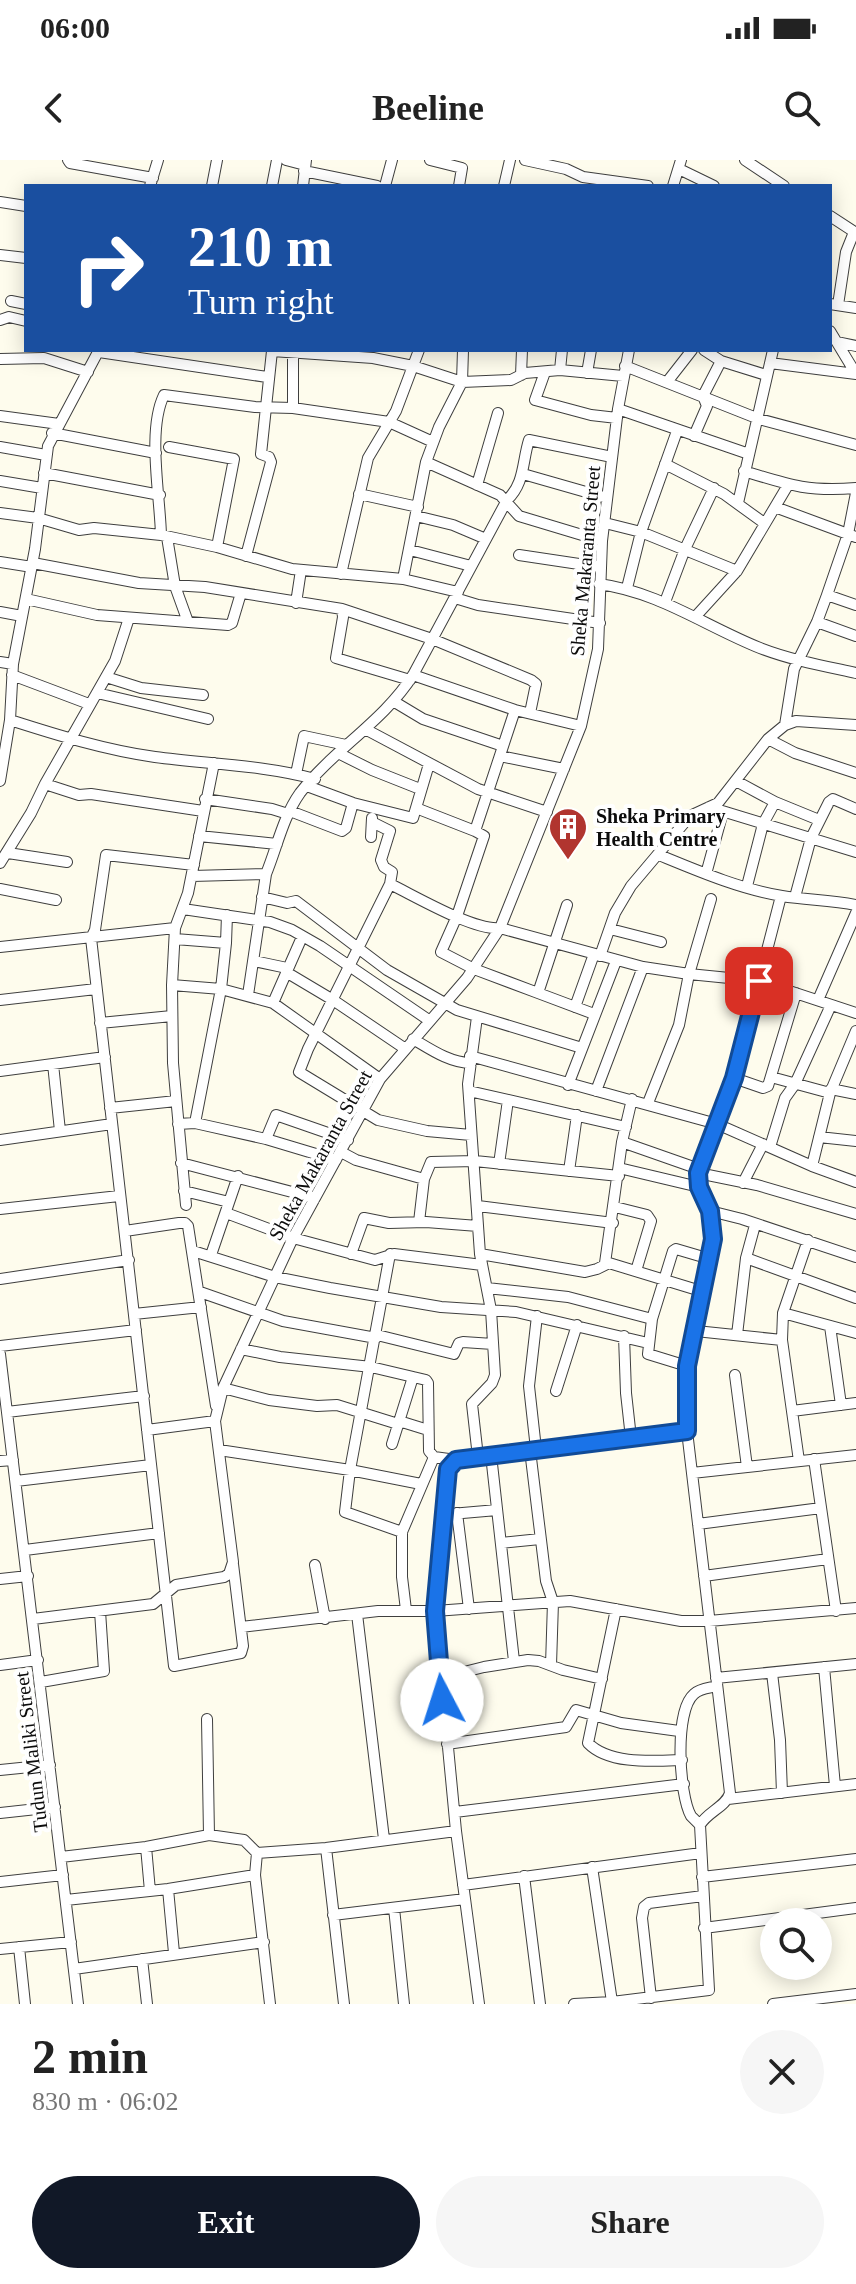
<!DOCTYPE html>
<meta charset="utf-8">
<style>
:root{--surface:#fff;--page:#f6f6f6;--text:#222;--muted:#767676;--accent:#111827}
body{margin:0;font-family:"Times New Roman",serif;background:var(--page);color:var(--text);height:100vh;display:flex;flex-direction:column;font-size:30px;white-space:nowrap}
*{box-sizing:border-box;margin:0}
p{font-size:26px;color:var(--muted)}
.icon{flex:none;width:44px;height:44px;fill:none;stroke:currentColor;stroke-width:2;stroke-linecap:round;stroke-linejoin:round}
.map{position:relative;height:1844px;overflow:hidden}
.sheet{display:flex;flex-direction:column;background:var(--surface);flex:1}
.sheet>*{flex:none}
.guide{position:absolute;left:24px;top:24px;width:808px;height:168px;border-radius:0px;box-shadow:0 4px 20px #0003;background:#1a4fa0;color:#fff;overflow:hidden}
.tools{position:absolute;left:760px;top:1748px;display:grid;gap:16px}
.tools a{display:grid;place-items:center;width:72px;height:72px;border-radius:50%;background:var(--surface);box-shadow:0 4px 20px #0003;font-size:40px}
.pin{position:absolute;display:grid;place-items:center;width:68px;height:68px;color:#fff;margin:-34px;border-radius:16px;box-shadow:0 4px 12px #0006}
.me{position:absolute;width:88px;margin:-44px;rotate:355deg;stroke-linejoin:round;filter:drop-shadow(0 0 6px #0008)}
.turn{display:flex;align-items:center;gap:28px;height:168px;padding:0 32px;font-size:36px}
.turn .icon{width:104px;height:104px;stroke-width:2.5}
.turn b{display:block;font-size:56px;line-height:68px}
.round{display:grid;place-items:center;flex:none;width:84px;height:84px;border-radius:42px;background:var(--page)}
.headline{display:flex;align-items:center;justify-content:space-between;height:136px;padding:0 32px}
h1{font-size:48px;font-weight:800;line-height:60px}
.button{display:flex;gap:16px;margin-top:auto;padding:16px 32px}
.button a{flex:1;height:92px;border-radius:48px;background:var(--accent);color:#fff;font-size:32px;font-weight:800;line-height:92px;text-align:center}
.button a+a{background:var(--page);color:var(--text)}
.status{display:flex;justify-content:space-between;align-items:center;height:56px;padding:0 40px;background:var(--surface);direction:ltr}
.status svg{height:22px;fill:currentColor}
header{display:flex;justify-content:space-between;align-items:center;height:104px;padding:0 32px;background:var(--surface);font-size:36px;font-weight:800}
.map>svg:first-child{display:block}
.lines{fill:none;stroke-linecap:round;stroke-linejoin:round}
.minor-casing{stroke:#3f3f3f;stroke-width:12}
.minor{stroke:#fff;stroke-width:10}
.route-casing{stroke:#114b97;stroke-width:20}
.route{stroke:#1a73e8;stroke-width:14}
.labels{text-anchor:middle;stroke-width:8;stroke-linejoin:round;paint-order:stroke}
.street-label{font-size:20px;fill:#0c0c0c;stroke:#fff}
.poi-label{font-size:20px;font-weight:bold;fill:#0c0c0c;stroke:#fff;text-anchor:start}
</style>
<div class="status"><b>06:00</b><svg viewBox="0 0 49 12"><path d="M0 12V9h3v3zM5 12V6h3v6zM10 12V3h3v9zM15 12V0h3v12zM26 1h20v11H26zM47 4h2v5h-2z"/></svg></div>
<header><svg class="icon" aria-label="back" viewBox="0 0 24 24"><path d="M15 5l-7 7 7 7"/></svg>Beeline<svg class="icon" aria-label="search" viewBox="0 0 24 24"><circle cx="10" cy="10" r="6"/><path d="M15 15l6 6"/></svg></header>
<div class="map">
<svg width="856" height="1844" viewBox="0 0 856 1844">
<rect width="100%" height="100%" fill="#fefced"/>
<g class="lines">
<defs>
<path id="minor" d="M68,0L70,3L153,18
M286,0L305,5
M430,0L462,8L459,26
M525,0L566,9L583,17L648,26
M745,0L784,26
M679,9L714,26
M304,11L377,26
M150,26L158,0
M212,26L217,0
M272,26L277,0
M303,26L306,0
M385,26L392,0
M504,26L510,0
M673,26L681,0
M0,42L26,46
M830,56L856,73
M0,95L26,98
M11,141L26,144
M830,144L856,148
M838,145L846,92L854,72
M0,160L9,157L26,161
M830,171L856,214
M837,182L856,186
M704,190L721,201L766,215
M99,192L267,217
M0,199L44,198L88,212
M770,203L856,214
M625,206L759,259L856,285
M560,210L562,190
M545,212L535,240L591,255L617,258
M587,213L591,190
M521,215L522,190
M667,222L692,190
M293,248V192
M618,249L749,294
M0,256L59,264
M52,273L156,293
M694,276L707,246L703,236L721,201
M0,287L46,295
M169,287L234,299L217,387
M426,302L500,335L519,356L602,381
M665,304L724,334L764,363
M744,311C789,325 808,332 856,328
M44,313L160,335
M523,314L607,338
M0,321L42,328
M477,325L498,253
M359,334L418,347
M738,343L773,190
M775,347L856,377
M0,353L38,358L79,370L94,368L161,375L217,387L292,409L403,419L458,432
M416,356L453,365L486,379
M605,363L641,372L737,411
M161,375C160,335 147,270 164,235L255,247L293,248L389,262L433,282
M167,377L175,426L188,462
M410,390L471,406
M519,395L599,407
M246,396L271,302L269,297L261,294L272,191L373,198L413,206L462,222L511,220L525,213L560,210L623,216
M0,402L32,407
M33,403L139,423L205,427L342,449L432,479L531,520L536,524L530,553
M341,414L368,298L396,251L419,190
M403,419L426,302L439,267L462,222L463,190
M599,424C659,432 705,466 760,488C791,500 824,506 856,513
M627,428L641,372L677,271
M827,435L856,445
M455,438L478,445L600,463
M26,439L97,455L228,465L232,463L241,433
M665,442L685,389L714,328
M296,443L301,410
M342,449L343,457L336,498L410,520
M0,452L22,456
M696,456L737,411L788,325
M817,462L856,476
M0,502L13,504
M12,515L89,544
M413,515L515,550L581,566
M106,517L141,528L203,535
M97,533L208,559
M393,541L423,559L503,586
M10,560C57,575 105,590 155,597C208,604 263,605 315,619
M785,565L794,509L817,462L827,435L848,374L856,333
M365,569L478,629L547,652
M768,579L795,593L856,613
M338,593L372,610L420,629
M500,596L564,609
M296,614L304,576L346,585
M0,621L10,560L13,504L35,389L48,286L99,190
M736,621L775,642L819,660
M45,624L79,635L91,634L203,651
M307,626L353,643L413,658L429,604
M205,639L272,649L288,654
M709,647L856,692
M416,648L475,671L515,550
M290,651L342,671L346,668L353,643
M372,662L390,671L381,700L384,707L392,712L390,724L308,889L299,912L378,960L427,971L471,975
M475,671L484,676L457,756L441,792L474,809L538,833
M199,676L277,684
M371,677L372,658
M8,693L67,702
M659,695C698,711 740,729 782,736C807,740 831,740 856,745
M0,703L31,653L45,624L115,501L129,458
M194,705L106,695L95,770L91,778L174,1506L241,1493L243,1486L233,1404
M706,714L723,652
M192,716L266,714C277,687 283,657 300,633C333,590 384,561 413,515L507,340C525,323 522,302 529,280L612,297
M390,724C415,736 474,771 500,768L643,807L689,814L679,865L648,943
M747,726L763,664L775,642
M0,729L56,740
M262,737L287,743L296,741L387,810L457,850L582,888
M795,737L811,678L829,642L833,639L856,649
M711,739L689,814L759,821L856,853
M567,745L538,833L594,854
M183,749L270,762L292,770L320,786L430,861
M610,769L661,782
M175,779L226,783L221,829L195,963L178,964
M226,783L227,755
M0,787L175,768
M600,796L615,753L631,726L690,656L718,643L768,579L785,565L796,561L856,565
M254,801L287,808
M286,812L333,840L404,888
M172,825L221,829L273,843L380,919
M248,835L266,714
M0,840L96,829
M818,840L856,753
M273,843L302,777
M575,847L594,794
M477,857L468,924L480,1094L491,1150L495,1215L492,1223L472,1244L478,1297
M100,863L172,856
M413,879C430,889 450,903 471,903
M470,896L717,964L812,1006L856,1022
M53,904L60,971
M0,911L105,897
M771,917L830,933
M734,918L763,928L768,926L796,833
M568,925L616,801
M831,929L856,934
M469,931L626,967
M596,931L643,807
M110,948L176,941
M195,963L266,979L336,1000
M819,977L856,981
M266,979L276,955L348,980
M0,980L112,964
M622,982L699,1009
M770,987L785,938L795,924L831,845
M341,992L356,1000L424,1019
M181,1003L315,1038
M499,1004L508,940
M812,1006L830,933L856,871
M619,1008L699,1027
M569,1011L577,955
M698,1013L757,1025L856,1054
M743,1023L763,984
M184,1031L229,1042
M186,1045L173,903L172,825L175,768L188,733L214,603
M478,1046L613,1063
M615,1047L647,1055L651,1061L636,1111
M0,1049L119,1036
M710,1051L742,1059L856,1097
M226,1053L293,1078L375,1100L394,1094L482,1105
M419,1062L424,1019L431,1002L475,1001L619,1016
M125,1071L179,1063H185L188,1066L216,1246
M193,1091L275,1117L330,1128L441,1147L516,1152L648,1183
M351,1094L364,1058L389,1063L426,1062L478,1066
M390,1094L350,1310L345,1352L402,1372
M480,1094L585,1112L597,1109L609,1103L704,1132
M211,1095L238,1016
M746,1098L856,1138
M605,1103L622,982L632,939
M0,1119L129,1100
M487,1128L568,1137L652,1159
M200,1132L283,1161L376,1178
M783,1153L856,1173
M134,1154L201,1147
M830,1166L841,1245
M696,1171L782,1180
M377,1175L454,1194L459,1183L463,1182L493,1184
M737,1175L746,1098L755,1065
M624,1176L626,1233L631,1278
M0,1186L136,1170
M241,1189L280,1197L371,1207L426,1220L428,1223L429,1291L434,1297L456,1300
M0,1194L78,1844
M687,1206L648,1194L652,1159L673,1091L676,1089L710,1099
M735,1215L747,1307
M223,1228L269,1240L317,1246L337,1245L398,1264
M556,1231L577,1165
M792,1251L856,1243
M7,1252L144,1236
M399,1261L428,1270
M147,1270L215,1261
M392,1284L413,1217
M536,1289L529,1226L537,1156
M219,1290L350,1310L421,1324
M530,1290L546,1421L553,1442L551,1505
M491,1295L514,1501
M814,1299L836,1451
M0,1301L13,1300
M799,1301L782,1180L783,1153L808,1080
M692,1313L856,1295
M16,1321L151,1305
M457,1353L469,1449
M451,1354L497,1350
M698,1364L821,1348
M501,1383L540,1379
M25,1390L159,1373
M315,1405L325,1459
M704,1416L828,1399
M0,1419L28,1416
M616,1449L588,1583C609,1605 654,1601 682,1600
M406,1450L402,1417V1372L434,1297
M357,1454L384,1679
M33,1459L153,1444L176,1425L224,1417L229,1414L233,1402L215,1261L223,1228L293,1078L380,919L467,818L500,768L581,566L598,489L602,381L618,249L629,190
M241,1467L378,1451H435L570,1441L681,1461H709L856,1448
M0,1505L38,1500
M824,1507L835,1626
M772,1513L780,1580L782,1633
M440,1518L484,1507L528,1500L539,1501L563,1510L602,1519
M716,1518L856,1504
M41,1522L104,1511L100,1451
M447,1584L566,1567L576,1550L621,1563L679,1571
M0,1610L50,1605
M728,1639L856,1624
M455,1652L684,1624
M0,1653L55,1647
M700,1665C697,1662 694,1659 691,1656C679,1635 674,1551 694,1534C700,1528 710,1528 717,1526
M209,1675L244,1680L257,1693
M146,1687L150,1731
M326,1688L344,1844
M61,1697L146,1687L209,1675L207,1559
M592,1707L612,1842
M524,1716L540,1844
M702,1717L856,1699
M0,1722L63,1715
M463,1725L701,1693
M168,1729L174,1793
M66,1740L168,1729L255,1715
M394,1748L404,1844
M333,1755L465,1739
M704,1768L856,1748
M19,1787L25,1844
M0,1789L71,1782
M142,1799L147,1844
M74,1809L264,1782
M651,1838L642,1758L644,1747L649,1743L703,1736
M270,1844L255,1715L257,1693L326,1688L456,1671
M479,1844L456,1671L435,1451L448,1309L456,1300L687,1271
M574,1844L612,1842L709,1830L700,1665C707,1652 726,1647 730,1633L687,1271V1206L713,1079L710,1051L699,1027L698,1013L734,918L781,736
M773,1844L856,1834"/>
</defs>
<!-- minor casing -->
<use href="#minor" class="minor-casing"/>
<!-- minor -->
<use href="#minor" class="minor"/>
</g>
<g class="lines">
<defs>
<path id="route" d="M442,1540L435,1451L448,1309L456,1300L687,1271V1206L713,1079L710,1051L699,1027L698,1013L734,918L759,821"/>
</defs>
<!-- route casing -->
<use href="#route" class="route-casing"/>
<!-- route -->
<use href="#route" class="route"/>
</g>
<!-- icons -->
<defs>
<symbol id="building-pin" viewBox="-11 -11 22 30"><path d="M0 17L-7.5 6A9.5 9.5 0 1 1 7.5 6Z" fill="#b1352f" stroke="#fff"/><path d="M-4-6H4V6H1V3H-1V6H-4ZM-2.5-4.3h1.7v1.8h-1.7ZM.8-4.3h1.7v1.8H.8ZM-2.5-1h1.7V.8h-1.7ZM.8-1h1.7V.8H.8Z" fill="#fff"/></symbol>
</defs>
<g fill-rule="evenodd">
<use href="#building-pin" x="546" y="645" width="44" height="60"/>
</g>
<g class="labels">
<!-- street labels -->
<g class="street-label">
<text transform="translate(585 401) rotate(-85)" y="7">Sheka Makaranta Street</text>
<text transform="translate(320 995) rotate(-61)" y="7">Sheka Makaranta Street</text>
<text transform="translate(31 1592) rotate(-97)" y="7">Tudun Maliki Street</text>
</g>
<!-- poi labels -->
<g class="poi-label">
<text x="596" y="663">Sheka Primary<tspan x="596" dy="23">Health Centre</tspan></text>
</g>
</g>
</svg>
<div class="tools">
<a><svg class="icon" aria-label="search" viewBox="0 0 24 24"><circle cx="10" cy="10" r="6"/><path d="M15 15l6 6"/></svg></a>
</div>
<div class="pin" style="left:759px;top:821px;background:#d93025"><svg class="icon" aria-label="arrive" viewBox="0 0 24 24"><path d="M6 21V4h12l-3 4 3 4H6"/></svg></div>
<svg class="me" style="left:442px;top:1540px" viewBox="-20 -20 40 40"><circle r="19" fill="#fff"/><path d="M0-13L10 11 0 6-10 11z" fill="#1a73e8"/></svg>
<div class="guide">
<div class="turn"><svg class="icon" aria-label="right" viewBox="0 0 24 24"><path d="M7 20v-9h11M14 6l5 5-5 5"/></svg><div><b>210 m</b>Turn right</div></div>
</div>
</div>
<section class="sheet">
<div class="headline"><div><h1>2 min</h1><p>830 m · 06:02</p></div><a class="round"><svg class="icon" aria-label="close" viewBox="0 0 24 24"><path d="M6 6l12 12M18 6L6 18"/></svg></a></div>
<div class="button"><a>Exit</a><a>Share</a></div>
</section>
